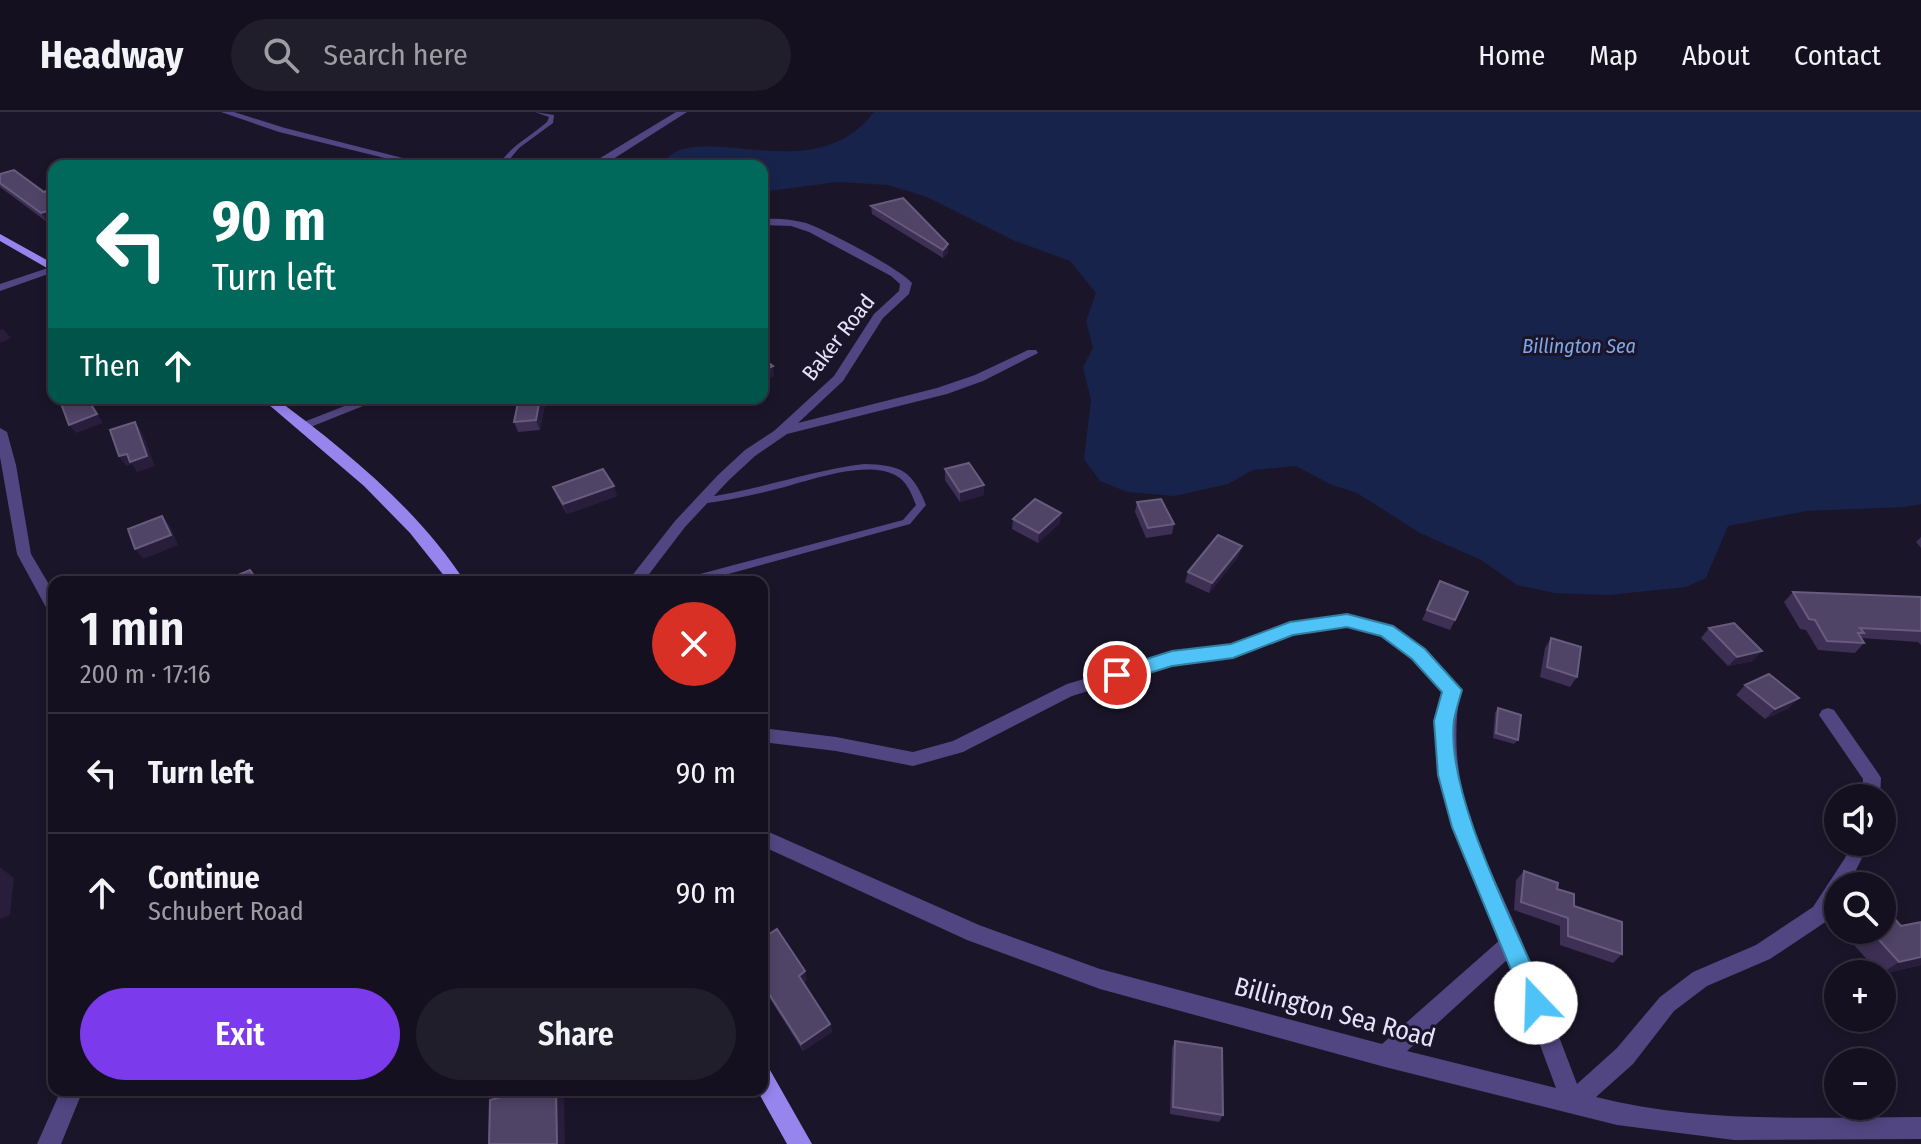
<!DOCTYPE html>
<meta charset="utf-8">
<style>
:root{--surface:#14101f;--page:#211e2c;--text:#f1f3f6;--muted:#9d9da4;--line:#33303d;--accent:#7c3aed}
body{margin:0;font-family:"Fira Sans Condensed",sans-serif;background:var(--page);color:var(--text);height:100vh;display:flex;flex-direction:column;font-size:30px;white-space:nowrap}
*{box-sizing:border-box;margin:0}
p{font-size:26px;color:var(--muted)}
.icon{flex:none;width:44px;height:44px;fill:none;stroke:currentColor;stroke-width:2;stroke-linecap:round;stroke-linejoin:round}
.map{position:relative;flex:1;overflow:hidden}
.drawer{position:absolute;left:48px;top:464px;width:720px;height:520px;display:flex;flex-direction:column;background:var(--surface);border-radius:16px;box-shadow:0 4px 12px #0003,0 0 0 2px var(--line)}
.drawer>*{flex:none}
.guide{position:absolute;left:48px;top:48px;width:720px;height:244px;border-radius:16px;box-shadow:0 4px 12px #0003,0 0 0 2px var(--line);background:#00695c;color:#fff;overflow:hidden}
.buttons{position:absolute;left:1824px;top:672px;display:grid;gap:16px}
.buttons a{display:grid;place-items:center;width:72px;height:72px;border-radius:50%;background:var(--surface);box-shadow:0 4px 12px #0003,0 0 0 2px var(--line);font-size:40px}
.pin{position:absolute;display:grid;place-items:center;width:68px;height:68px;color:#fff;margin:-34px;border:4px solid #fff;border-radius:50%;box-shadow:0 2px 8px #0007}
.me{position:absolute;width:88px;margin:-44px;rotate:339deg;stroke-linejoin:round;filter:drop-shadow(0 0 6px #0008)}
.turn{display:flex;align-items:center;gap:28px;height:168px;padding:0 32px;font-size:36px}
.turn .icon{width:104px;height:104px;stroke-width:2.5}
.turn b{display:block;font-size:56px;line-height:68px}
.then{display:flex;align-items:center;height:76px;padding:0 32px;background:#0003;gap:16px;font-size:30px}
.round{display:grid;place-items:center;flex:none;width:84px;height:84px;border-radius:42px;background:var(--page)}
.head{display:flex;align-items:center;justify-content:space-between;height:136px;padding:0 32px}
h1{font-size:48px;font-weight:600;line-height:60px}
.button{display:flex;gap:16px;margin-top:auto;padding:16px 32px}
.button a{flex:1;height:92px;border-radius:48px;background:var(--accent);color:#fff;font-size:32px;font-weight:600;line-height:92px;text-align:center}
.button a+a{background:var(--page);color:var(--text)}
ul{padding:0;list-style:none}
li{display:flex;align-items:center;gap:24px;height:120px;padding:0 32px;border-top:2px solid var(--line)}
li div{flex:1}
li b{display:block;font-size:30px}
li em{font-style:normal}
header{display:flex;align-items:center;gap:48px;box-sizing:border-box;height:112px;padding:0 40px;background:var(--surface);border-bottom:2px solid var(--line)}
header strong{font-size:38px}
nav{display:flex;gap:44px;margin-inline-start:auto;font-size:28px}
.search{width:560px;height:72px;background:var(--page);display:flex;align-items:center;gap:20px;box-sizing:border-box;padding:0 28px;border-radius:44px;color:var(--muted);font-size:30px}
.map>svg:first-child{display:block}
.water{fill:#17234a}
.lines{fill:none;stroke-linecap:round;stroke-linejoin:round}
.lane{fill:#514681;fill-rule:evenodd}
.street{fill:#514681;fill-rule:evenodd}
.secondary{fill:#9785ee;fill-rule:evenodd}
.wall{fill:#3d3054}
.shaded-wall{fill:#281d3b}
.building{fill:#4f4366;stroke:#675c7d;stroke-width:2}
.route{fill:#4fc3f7;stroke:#337fa1;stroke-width:2}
.labels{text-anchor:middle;stroke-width:6;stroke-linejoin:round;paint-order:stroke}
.far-water-label{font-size:20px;font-style:italic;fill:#7da8ed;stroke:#1b1529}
.street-label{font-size:22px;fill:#e8e1fb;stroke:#1b1529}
.near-street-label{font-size:26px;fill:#e8e1fb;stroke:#1b1529}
</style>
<header>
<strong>Headway</strong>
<div class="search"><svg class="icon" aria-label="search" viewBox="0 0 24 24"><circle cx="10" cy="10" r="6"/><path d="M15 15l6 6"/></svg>Search here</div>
<nav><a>Home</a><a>Map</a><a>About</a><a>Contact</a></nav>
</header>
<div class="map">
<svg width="1921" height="1032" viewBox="0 0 1921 1032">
<rect width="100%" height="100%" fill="#1b1529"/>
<!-- water -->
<path class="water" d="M874,0H1921V392L1905,395L1806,399L1728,414L1706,466L1686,475L1609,483L1555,481L1517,473L1481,448L1420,421L1357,381L1332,373L1296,354L1253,358L1228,372L1174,384L1127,380L1100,369L1084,347L1091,288L1083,255L1093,236L1086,209L1096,181L1070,149L1015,129L927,85L888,73L837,70L762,80V54H660C694,0 811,83 874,0Z"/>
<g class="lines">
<!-- lane -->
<path class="lane" d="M535,0L554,3L553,11L519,36L504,54H498C510,34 530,25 547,10L549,5Z
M864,352C901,353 912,358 926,393L910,412L699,470H680L685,466L903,408L916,393C911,381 907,369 895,363C864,347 806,370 773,378C749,384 725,389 700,392L695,389L700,386C756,379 808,359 864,352Z"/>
<!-- street -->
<path class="street" d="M221,0H234L285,16L434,54H417L279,20Z
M676,0H687L607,51L600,54H587Z
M762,107C777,106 792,107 806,111C826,118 899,156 912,171L909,182L883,206L843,269L798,311L937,276L975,263L1028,238H1036L1038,241L983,269L947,282L787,322L755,344L728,369L685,415L643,470H627L675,409L718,363L745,338L774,319L834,264L874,202L899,179L900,172L891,164L809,120L791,114L762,113Z
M54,154V160L0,179V172Z
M365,286H383L308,316L303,317L296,313Z
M0,316L7,320L16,353L31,442L54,481V501L48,499L17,442L0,345Z
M1347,503L1393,515L1425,538L1460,578C1444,682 1484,738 1522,829C1541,876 1559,925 1577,972L1617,936L1660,885L1693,860L1756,833L1813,795L1845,746L1852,730H1870L1848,774H1838V791L1827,809L1770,847L1707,874L1674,899L1633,952L1596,985C1702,1012 1813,1005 1921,1005V1027L1734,1028L1617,1013L1385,955L1100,877L967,828L762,734V717L979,813L1100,857L1382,932L1501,827C1463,741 1427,676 1443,580L1413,546L1382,524L1347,515L1292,522L1233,545L1172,553L1072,584L963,640L913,654L836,639L762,630V616L836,625L913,640L953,629L1067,572L1172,541L1231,533L1290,510ZM1508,847L1556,976L1407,939Z
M1828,596L1834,598L1878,661L1881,666L1880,686H1862L1863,667L1819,603L1822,598Z
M61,978H83L61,1032H37Z"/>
<!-- secondary -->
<path class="secondary" d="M0,122L54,152V160L0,129Z
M261,286H275C343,336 419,398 465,470H449L410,421L364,374Z
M762,955L770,958L812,1032H787L757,978H762Z"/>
</g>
<!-- wall -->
<path class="wall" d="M0,62L44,80L47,110L0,75Z
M871,94L948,141L943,146L872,102Z
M546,286L540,318L518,320L514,310Z
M945,357L984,383L960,390L945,368Z
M553,375L617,384L567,402L557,385Z
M1137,390L1174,412L1172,422L1146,426L1135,400Z
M1013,407L1060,411L1038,431L1012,417Z
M1921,425V436L1916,430Z
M1239,444L1209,481L1185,470L1188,460Z
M1440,469L1455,508L1450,518L1422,508Z
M1793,480L1921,485V533L1918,530L1861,526L1864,531L1855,541L1818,538L1806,518L1800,517L1784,490Z
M1709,516L1753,549L1728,554L1701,526Z
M1551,526L1577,565L1570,575L1540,565L1545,536Z
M1745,573L1789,596L1765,607L1736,583Z
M1498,596L1518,628L1514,632L1493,626L1495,601Z
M1524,759L1557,777L1622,842L1613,851L1560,833V814L1514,798L1516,768Z
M1921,810V853L1882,862H1880L1846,824L1854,818H1882Z
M762,827L807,868L803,871L830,912L832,920L803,939L762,874Z
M1175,929L1223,1003L1219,1010L1170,1002L1172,936Z"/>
<!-- shaded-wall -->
<path class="shaded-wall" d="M54,97V108L47,110L41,101Z
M948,132V141L943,146V138Z
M3,217L11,226L0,231V218Z
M773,254L774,264L762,270V259Z
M87,286H90L88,287L103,311L76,321L69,313Z
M540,286H546L540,318L536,308Z
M135,310L142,320L155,354L137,360L132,352L126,354L119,344Z
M984,373V383L960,390V380Z
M614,374L617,384L567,402L563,392Z
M1061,401L1060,411L1038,431L1039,421Z
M162,404L170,414L178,433L143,447L135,437Z
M1242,434L1239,444L1209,481L1212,471Z
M1762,539L1753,549L1728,554L1737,545Z
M1799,586L1789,596L1765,607L1775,597Z
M0,755L14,766L10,803L0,807Z
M1921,845V853L1881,862L1899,850Z
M805,859L807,868L801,872L799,864Z
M830,912L832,920L803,939L801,932Z
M556,978H558L564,985L565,1032H557Z"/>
<!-- building -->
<path class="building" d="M14,58L44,80L54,76V97L41,101L0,71V62Z
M903,86L948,132L943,138L871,94Z
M762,246L773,254L762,259Z
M54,258V274L48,260Z
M59,286H87L97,302L69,313Z
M519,286H540L536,308L514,310Z
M135,310L147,344L130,350L127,342L119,344L110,318Z
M969,351L984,373L960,380L945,357Z
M603,357L614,374L563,392L553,375Z
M1035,387L1061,401L1039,421L1013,407Z
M1161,387L1174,412L1148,416L1137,390Z
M162,404L171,423L135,437L128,417Z
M1218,423L1242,434L1212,471L1188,460Z
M250,458L258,470H231L229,467Z
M1440,469L1468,480L1455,508L1427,498Z
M1793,480L1921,485V519L1860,516L1864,521H1858L1864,531L1827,529L1815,508L1809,507Z
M1734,511L1762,539L1737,545L1709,516Z
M1551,526L1581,535L1577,565L1547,555Z
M1769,562L1799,586L1775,597L1745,573Z
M1498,596L1521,603L1518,628L1496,621Z
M1524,759L1558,771L1557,777L1574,782V794L1622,810V842L1568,824V806L1521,790Z
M1892,804L1901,814L1921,810V845L1899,850L1870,818H1882V807Z
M777,817L805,859L799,864L830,912L801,932L762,871V827Z
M1175,929L1222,936L1223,1003L1173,995Z
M544,978H556L557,1032H489L490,988L521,980V985Z"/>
<!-- route -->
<path class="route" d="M1347,502L1393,514L1425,537L1462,578C1459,588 1456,598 1454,608C1445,684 1518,818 1548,891L1545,899L1536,903L1528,899L1452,715L1438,663L1434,609L1442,580L1412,547L1381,524L1347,515L1293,523L1233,546L1172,554L1117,571L1108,563L1111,558L1172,539L1231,532L1290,510Z"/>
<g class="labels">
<!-- far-water labels -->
<g class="far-water-label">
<text x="1579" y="241">Billington Sea</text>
</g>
<!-- street labels -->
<g class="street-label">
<text transform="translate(838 225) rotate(-52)" y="8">Baker Road</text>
</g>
<!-- near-street labels -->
<g class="near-street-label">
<text transform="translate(1335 900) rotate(15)" y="9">Billington Sea Road</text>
</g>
</g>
</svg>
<div class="buttons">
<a><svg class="icon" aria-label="sound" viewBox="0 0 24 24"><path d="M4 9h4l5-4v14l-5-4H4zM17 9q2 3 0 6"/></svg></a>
<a><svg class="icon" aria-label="search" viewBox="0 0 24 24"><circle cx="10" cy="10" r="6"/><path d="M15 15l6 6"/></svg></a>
<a>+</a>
<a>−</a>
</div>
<div class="pin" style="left:1117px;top:563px;background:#d93025"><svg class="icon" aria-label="arrive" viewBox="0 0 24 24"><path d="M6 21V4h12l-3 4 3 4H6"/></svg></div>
<svg class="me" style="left:1536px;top:891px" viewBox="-20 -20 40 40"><circle r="19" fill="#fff"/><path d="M0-13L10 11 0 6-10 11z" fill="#4fc3f7"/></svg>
<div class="guide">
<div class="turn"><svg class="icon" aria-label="left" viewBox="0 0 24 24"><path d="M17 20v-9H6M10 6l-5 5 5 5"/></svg><div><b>90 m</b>Turn left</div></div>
<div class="then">Then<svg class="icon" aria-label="ahead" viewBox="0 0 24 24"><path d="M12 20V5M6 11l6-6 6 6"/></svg></div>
</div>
<section class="drawer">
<div class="head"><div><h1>1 min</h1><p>200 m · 17:16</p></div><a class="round" style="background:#d93025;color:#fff"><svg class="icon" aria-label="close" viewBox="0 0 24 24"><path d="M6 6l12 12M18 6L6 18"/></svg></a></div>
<ul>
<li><svg class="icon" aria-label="left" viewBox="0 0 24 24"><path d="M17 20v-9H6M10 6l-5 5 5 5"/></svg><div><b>Turn left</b></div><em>90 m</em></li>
<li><svg class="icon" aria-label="ahead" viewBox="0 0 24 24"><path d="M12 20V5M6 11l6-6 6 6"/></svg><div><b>Continue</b><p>Schubert Road</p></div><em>90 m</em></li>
</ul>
<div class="button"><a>Exit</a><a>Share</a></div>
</section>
</div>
